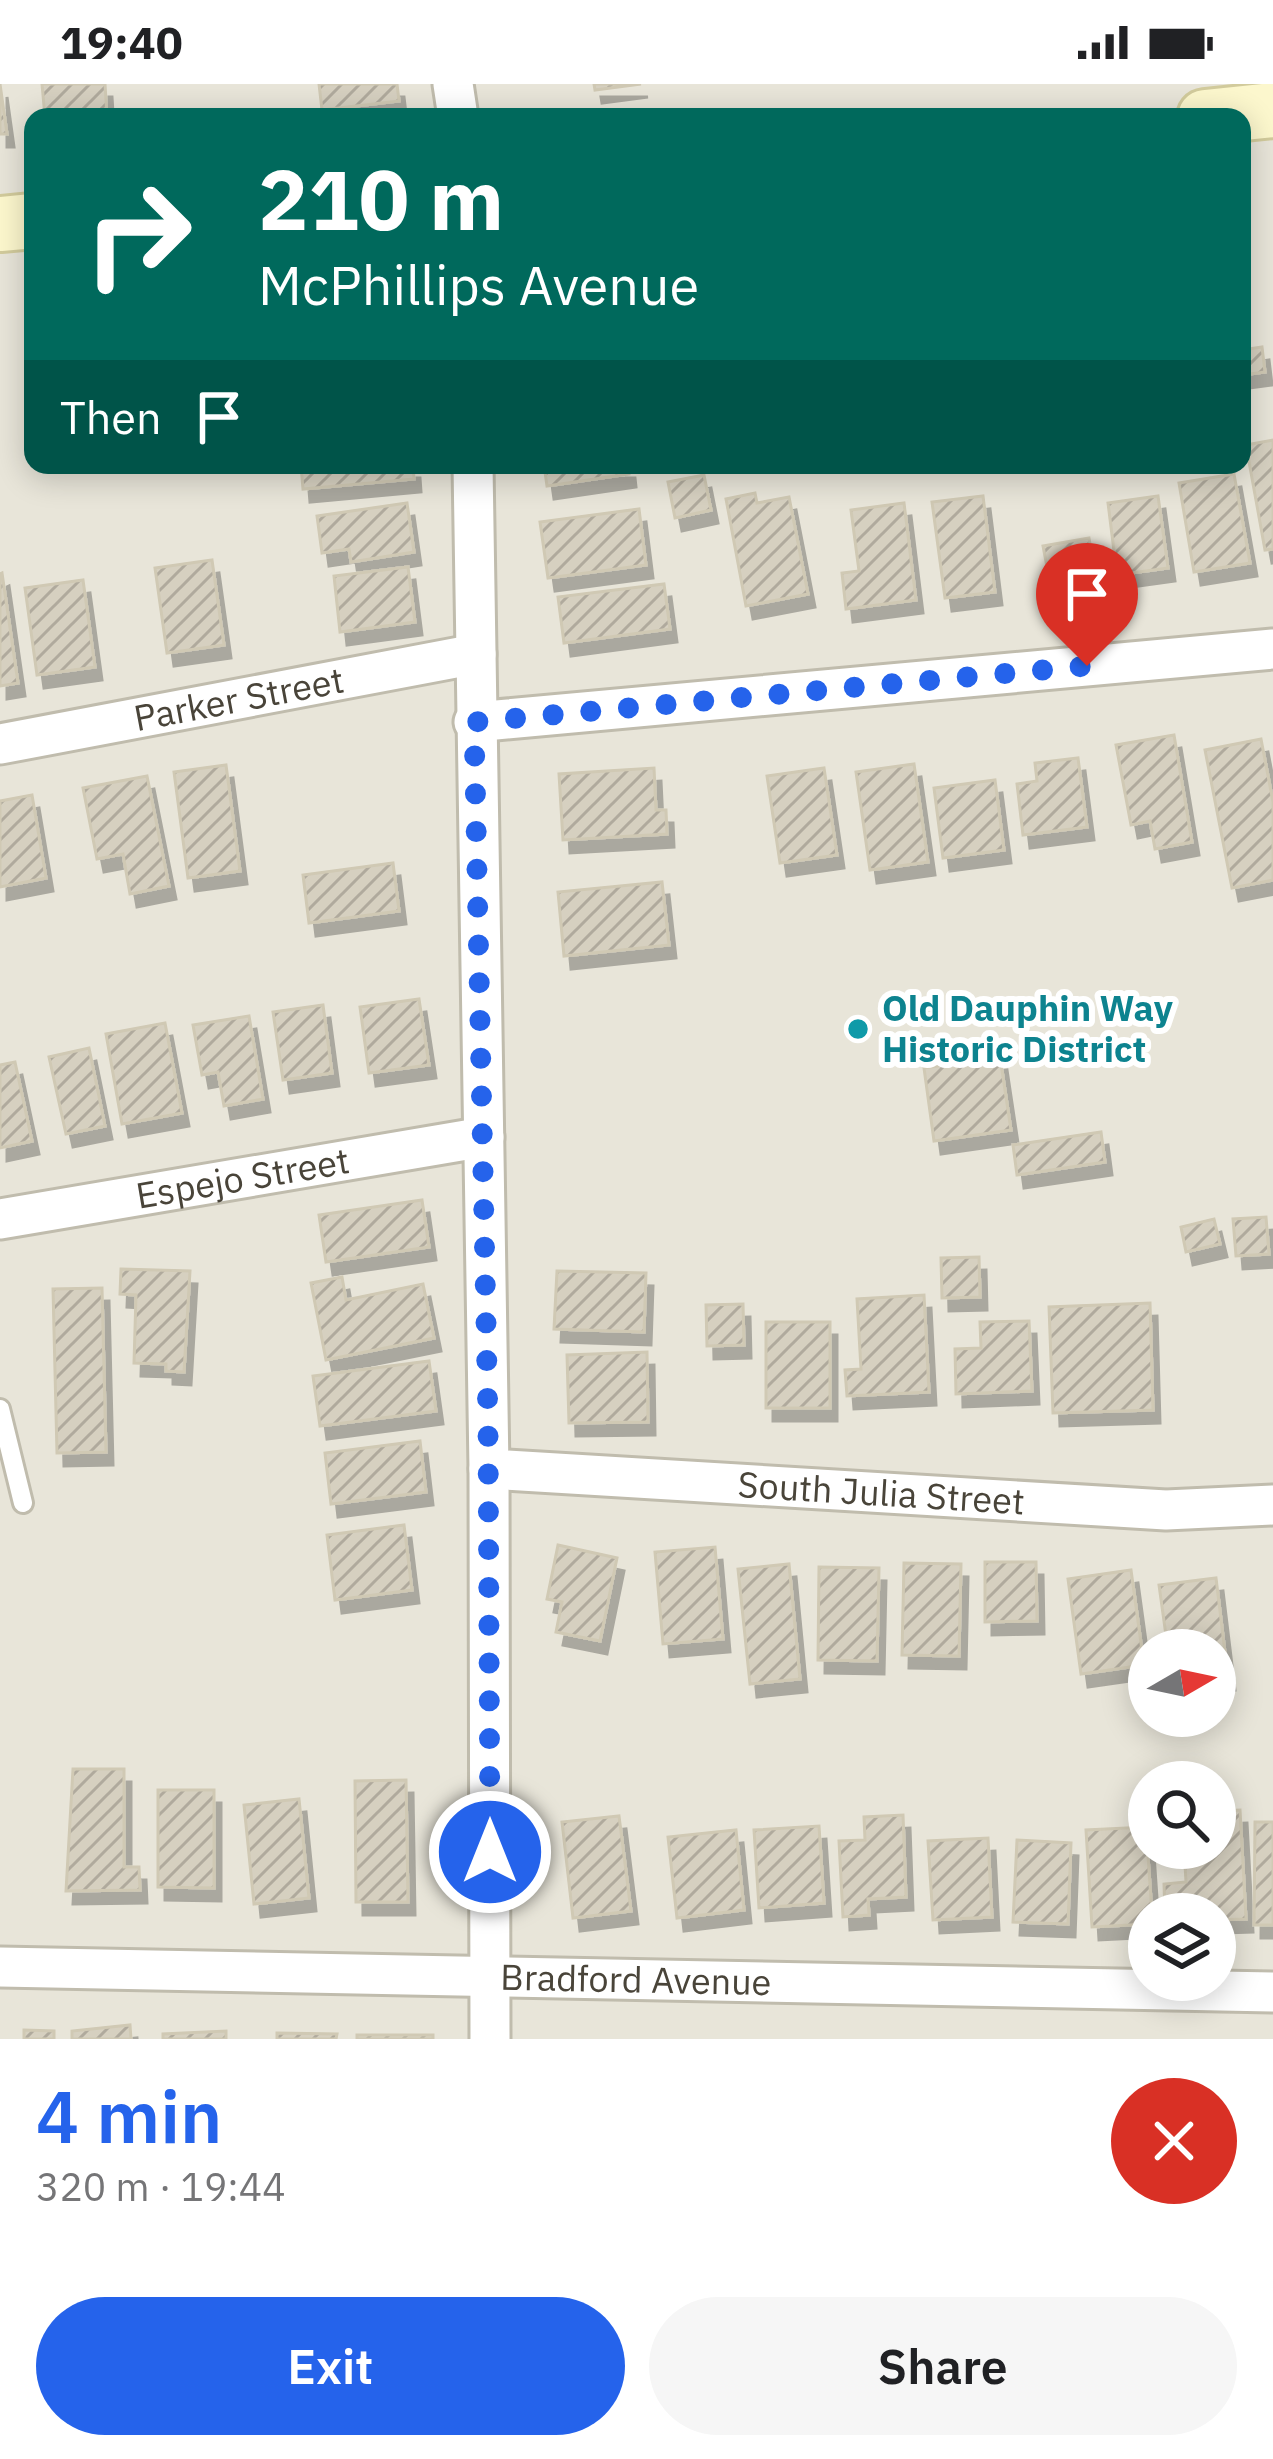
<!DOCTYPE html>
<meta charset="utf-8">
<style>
:root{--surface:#fff;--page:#f6f6f6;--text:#202124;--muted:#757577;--accent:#2563eb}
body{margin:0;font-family:"IBM Plex Sans",sans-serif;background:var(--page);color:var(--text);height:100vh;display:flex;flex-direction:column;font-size:45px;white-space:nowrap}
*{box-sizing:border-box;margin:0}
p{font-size:39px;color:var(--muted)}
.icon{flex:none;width:66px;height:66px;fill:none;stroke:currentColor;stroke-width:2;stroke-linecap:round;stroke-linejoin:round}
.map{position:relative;height:1955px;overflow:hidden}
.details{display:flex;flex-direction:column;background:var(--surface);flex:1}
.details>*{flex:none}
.banner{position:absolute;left:24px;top:24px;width:1227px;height:366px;border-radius:24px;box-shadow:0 6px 30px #0003;background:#00695c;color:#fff;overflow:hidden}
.needle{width:78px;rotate:81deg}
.controls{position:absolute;left:1128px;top:1545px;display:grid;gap:24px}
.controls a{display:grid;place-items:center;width:108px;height:108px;border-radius:50%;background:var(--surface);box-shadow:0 6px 30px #0003;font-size:60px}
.pin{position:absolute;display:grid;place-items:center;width:102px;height:102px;color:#fff;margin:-123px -51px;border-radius:50% 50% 50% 0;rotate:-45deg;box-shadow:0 0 12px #0007}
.pin .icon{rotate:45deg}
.me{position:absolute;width:132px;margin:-66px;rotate:0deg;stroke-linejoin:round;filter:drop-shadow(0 0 9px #0008)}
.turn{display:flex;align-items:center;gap:42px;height:252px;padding:0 36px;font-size:54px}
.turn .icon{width:156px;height:156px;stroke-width:2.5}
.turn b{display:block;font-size:84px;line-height:102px}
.then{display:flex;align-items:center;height:114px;padding:0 36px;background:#0003;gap:24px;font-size:45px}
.round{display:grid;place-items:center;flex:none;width:126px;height:126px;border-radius:63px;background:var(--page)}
.head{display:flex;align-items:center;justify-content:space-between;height:204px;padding:0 36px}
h1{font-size:72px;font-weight:600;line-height:90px;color:var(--accent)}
.action{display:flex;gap:24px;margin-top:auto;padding:24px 36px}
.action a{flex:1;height:138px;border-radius:72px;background:var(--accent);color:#fff;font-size:48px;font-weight:600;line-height:138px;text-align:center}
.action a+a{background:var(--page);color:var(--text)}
.status{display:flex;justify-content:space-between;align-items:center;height:84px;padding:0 60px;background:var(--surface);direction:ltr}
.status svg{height:33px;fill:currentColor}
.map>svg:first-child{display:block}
.residential{fill:#e8e5d9;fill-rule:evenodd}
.building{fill:url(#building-hatch);stroke:#d0c9b4;stroke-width:3;filter:url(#shadow)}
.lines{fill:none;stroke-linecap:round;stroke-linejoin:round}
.lane-casing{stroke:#c0bcad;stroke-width:24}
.street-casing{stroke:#c0bcad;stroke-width:45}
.secondary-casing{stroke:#d2cb9c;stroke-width:60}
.lane{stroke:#fff;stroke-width:18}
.street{stroke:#fff;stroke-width:39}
.secondary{stroke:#fcf7cd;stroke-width:54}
.route{stroke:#2563eb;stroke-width:21;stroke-dasharray:0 37.8}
.culture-dot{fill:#0f9aa8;stroke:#fff;stroke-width:4.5}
.labels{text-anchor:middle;stroke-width:12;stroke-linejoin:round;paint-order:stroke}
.street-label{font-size:36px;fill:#494439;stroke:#fff}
.culture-label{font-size:36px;font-weight:bold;fill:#0d838f;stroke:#fff;text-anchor:start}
</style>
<div class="status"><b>19:40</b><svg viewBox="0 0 49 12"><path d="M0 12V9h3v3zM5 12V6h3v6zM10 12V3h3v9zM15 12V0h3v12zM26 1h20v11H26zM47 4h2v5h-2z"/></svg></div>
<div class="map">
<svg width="1273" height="1955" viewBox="0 0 1273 1955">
<defs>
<pattern id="building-hatch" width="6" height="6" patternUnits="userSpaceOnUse" patternTransform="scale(3)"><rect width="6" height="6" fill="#d6d0c0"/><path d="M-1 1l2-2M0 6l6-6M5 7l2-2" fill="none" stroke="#b0aa9d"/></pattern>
<filter id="shadow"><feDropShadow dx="7" dy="13" stdDeviation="0" flood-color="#0004"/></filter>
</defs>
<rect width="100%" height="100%" fill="#f5f3eb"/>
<!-- residential -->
<path class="residential" d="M0,0H1273V1955H0ZM33,33H1242V381H33ZM1149,1566H1215V1632H1149ZM1149,1698H1215V1764H1149ZM1149,1830H1215V1896H1149Z"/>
<!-- building -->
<path class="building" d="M0,0L7,50H0Z
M42,0H105L107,33H45Z
M319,0H397L399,17L322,26Z
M594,0H641L595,6Z
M1262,263L1265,288L1242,291V266Z
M1273,356V465L1265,466L1246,361Z
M301,381H413L414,395L303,405Z
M544,381H628L629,390L547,402Z
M1234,390L1250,479L1194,488L1179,399Z
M704,391L711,426L675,434L668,398Z
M755,409L757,419L789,413L808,510L746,522L726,415Z
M983,412L995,508L945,514L932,418Z
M1158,412L1168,484L1117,491L1108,419Z
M407,419L414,468L351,478L349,465L322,469L317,432Z
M904,419L916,516L846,525L842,489L859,487L851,426Z
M639,425L646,481L548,494L540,438Z
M1089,454L1096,496L1051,504L1043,462Z
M212,476L224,561L167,569L155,484Z
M408,483L415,538L340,548L334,492Z
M2,489L18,599L0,602V490Z
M83,496L95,583L37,591L25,504Z
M664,500L670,545L564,559L558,513Z
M1174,651L1192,758L1155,765L1150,737L1131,741L1116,661Z
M1261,655L1273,718V796L1232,804L1205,666Z
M1078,674L1087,743L1023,751L1017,700L1037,697L1035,679Z
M914,680L928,778L870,786L856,688Z
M226,681L240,787L188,794L174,688Z
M654,684L656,726H666L667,750L563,756L559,690Z
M824,684L837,771L780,779L767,692Z
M147,692L169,802L130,810L123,770L97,775L83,704Z
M995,696L1004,766L943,774L934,704Z
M32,711L46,794L0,803V717Z
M393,779L399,827L309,839L303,791Z
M662,798L669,861L564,872L558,808Z
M419,915L429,981L369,989L360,923Z
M323,921L332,989L283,996L273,928Z
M249,932L263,1015L224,1022L218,988L202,991L193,941Z
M165,939L182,1029L122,1040L106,950Z
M89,964L105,1042L66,1050L49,973Z
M1000,973L1011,1046L934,1057L924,984Z
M15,978L32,1057L0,1064V981Z
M1101,1048L1105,1078L1017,1091L1013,1061Z
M422,1116L429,1163L326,1178L319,1131Z
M1266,1133L1269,1170L1236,1172L1233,1135Z
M1214,1135L1220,1160L1186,1168L1181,1143Z
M979,1173L980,1213L942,1214L941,1174Z
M121,1185L190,1187L184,1288L166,1287V1280L134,1279L136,1211L120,1210Z
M557,1187L646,1189L644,1248L554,1245Z
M342,1193L346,1216L423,1200L434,1254L326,1276L311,1199Z
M102,1204L106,1368L57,1369L53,1205Z
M924,1211L929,1308L847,1312L845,1286L861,1285L857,1215Z
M1150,1219L1153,1326L1053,1329L1049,1223Z
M743,1220L744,1261L707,1262L706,1221Z
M1029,1237L1032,1307L956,1310L955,1265L981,1264L980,1238Z
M766,1238H830V1324H766Z
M647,1268L648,1338L569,1339L567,1271Z
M429,1277L436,1327L320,1342L313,1292Z
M420,1357L426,1408L331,1420L325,1369Z
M404,1441L412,1506L335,1516L327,1451Z
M558,1461L617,1474L600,1557L556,1548L562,1518L547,1515Z
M715,1463L723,1555L663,1560L655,1468Z
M985,1478H1036L1037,1537L985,1538Z
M904,1479L961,1480L959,1572L902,1571Z
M789,1480L800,1595L750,1600L738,1485Z
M819,1483L879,1484L877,1577L818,1576Z
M1131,1486L1144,1581L1081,1590L1068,1495Z
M1216,1494L1228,1593L1215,1594V1566H1168L1159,1501Z
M73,1685H124V1783H139L140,1806L66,1807Z
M406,1696L408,1818H356L355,1697Z
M158,1706H214V1804L158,1803Z
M299,1715L309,1814L254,1820L244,1721Z
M1240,1726L1246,1835L1215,1836V1830H1165L1164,1800L1186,1798L1184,1764H1215V1727Z
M903,1731L906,1813L868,1815L869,1831L843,1833L839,1757L865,1756L864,1733Z
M619,1732L631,1827L573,1834L562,1738Z
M1255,1738H1273V1841H1254Z
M819,1742L824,1819L759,1824L754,1746Z
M1146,1743L1152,1830L1149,1840L1092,1843L1086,1746Z
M736,1746L744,1826L677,1834L668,1753Z
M988,1754L992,1833L933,1836L928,1757Z
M1017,1756L1071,1759L1068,1840L1013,1838Z
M130,1941L131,1955H72V1947Z
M24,1946L54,1947V1955H24Z
M226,1947V1955H163V1950Z
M277,1949L337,1950L336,1955H277Z
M357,1951H433V1955H357Z"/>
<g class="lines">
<defs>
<path id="lane" d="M0,1325L23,1419"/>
<g id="street">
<path d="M453,0L458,33"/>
<path d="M473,381L489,1385L490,1955"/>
<path d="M474,638L1273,565"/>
<path id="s1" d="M0,660L476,570"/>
<path id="s2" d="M0,1135L484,1053"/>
<path id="s3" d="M489,1385L1166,1426L1273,1421"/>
<path id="s4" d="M0,1883L1273,1908"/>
</g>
<path id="secondary" d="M1205,33L1273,26
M0,140L33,137"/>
</defs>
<!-- lane casing -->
<use href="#lane" class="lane-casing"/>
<!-- street casing -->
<use href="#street" class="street-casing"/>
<!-- secondary casing -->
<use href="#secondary" class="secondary-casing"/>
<!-- lane -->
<use href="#lane" class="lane"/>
<!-- street -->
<use href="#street" class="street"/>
<!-- secondary -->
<use href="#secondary" class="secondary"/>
</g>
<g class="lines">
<!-- route -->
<path class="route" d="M490,1768L488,1338L474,638L1087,582"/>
</g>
<!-- markers -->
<circle class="culture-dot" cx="858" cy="945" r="12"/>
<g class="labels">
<!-- street labels -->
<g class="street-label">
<text dy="13" stroke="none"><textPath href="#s1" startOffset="243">Parker Street</textPath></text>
<text dy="13" stroke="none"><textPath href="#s2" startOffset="246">Espejo Street</textPath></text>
<text dy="13" stroke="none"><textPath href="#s3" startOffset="393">South Julia Street</textPath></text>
<text dy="13" stroke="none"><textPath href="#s4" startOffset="636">Bradford Avenue</textPath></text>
</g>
<!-- culture labels -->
<g class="culture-label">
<text x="882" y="937">Old Dauphin Way<tspan x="882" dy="41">Historic District</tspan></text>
</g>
</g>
</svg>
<div class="controls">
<a><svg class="needle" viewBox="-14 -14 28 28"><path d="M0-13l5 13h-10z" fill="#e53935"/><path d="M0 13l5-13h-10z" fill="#757577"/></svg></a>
<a><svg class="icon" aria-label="search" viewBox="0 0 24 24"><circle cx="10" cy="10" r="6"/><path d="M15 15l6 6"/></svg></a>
<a><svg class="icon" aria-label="layers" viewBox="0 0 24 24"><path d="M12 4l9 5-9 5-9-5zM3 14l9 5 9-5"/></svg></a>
</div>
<div class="pin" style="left:1087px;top:582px;background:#d93025"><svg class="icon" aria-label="arrive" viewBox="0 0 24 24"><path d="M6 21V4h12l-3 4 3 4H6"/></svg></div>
<svg class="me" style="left:490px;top:1768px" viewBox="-20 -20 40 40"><circle r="17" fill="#2563eb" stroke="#fff" stroke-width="3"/><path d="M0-11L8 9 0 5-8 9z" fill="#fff"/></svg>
<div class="banner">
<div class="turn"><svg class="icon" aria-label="right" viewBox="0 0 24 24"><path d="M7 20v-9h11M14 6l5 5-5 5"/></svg><div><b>210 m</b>McPhillips Avenue</div></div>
<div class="then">Then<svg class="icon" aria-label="arrive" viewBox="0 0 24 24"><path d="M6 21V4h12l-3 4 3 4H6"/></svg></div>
</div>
</div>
<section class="details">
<div class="head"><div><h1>4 min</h1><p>320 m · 19:44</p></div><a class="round" style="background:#d93025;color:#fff"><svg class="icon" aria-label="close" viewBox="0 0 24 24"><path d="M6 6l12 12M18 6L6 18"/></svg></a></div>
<div class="action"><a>Exit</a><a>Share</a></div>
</section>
